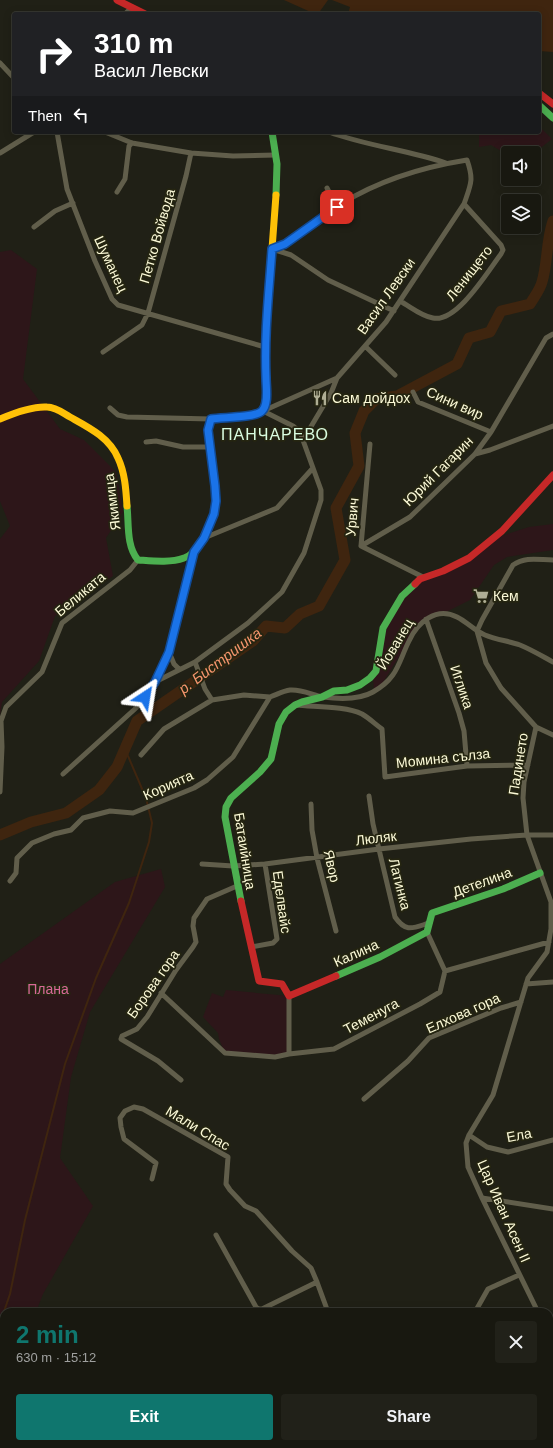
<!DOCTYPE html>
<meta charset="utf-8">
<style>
:root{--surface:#181810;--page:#212119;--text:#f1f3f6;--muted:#9fa09f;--line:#363730;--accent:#0f766e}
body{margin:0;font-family:Helvetica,sans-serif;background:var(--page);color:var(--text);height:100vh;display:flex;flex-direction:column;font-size:15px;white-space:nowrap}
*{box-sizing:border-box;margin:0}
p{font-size:13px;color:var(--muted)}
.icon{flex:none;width:22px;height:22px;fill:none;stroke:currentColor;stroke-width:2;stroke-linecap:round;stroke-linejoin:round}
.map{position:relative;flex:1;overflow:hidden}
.sheet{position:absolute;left:0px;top:1308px;width:553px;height:140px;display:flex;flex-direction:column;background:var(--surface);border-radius:12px 12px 0 0;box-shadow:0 2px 10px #0003,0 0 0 1px var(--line)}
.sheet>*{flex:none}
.top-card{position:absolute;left:12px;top:12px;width:529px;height:122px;border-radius:4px;box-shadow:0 2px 10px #0003,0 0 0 1px var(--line);background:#202124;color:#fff;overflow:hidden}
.fabs{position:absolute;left:501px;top:146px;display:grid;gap:8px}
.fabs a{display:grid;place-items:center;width:40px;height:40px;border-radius:4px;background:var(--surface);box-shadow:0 2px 10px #0003,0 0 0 1px var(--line);font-size:20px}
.pin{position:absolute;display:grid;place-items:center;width:34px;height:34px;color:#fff;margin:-17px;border-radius:8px;box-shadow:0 2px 6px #0006}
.me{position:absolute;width:44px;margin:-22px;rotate:33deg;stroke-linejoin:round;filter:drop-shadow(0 0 3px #0008)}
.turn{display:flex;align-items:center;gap:14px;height:84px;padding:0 16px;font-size:18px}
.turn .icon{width:52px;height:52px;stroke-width:2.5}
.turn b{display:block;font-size:28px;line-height:34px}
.then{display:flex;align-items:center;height:38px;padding:0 16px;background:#0003;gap:8px;font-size:15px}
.round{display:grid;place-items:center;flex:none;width:42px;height:42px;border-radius:4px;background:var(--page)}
.headline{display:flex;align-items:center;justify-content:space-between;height:68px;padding:0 16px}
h1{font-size:24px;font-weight:700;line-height:30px;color:var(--accent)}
.cta{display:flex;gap:8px;margin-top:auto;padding:8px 16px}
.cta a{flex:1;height:46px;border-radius:4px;background:var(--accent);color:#fff;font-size:16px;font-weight:700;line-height:46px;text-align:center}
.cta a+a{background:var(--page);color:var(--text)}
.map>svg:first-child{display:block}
.green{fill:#2d1619}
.water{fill:#3f250f}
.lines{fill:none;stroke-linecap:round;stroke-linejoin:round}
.stream{stroke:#3f250f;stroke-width:2}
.river{stroke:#3f250f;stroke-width:11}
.street{stroke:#615e4b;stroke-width:5}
.fast{stroke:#4caf50;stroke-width:7}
.slow{stroke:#ffc107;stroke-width:7}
.jam{stroke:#c62828;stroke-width:7}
.route-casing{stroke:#114b97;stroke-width:10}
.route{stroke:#1a73e8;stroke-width:7}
.labels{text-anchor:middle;stroke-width:3.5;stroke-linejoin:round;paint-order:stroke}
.street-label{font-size:14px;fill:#fcfad8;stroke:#252511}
.poi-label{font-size:14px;fill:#fcfad8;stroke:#252511;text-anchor:start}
.park-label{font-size:14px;fill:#d86897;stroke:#252511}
.water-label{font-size:15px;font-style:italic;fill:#f5956d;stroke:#252511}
.quarter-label{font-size:16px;letter-spacing:1px;fill:#dafde1;stroke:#252511}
</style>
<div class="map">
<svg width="553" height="1448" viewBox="0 0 553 1448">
<rect width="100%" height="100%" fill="#202016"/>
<!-- green -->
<path class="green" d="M539,126L552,139L534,153H508V155L491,145L479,147V132H539Z
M11,250L37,269L23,379L60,429L84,440L116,472L123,512L106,538L113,576L55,616L39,661L2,702L0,715V539L10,526L0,501V252Z
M553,524V550L507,557L494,565L470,600L418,626L382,684L374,690L373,677L384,628L391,616L420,579L444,572L498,537L529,527Z
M161,869L165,887L90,1012L71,1077L60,1158L93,1206L43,1294L36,1312H4V1390L0,1396V964L115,882Z
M226,990L289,996V1054L275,1057L225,1053L219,1039L218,1033L203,1017L212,993L223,997Z"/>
<!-- water -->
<path class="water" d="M284,0H328L318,14H315Z
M332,0H553V52L539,51V14H348L350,7Z"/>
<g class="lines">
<!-- stream -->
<path class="stream" d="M0,1323L10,1294L25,1220L65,1064L96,978L129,903L149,842L152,823L146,798L125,749"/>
<!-- river -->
<path class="river" d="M0,835L31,822L66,813L99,790L117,767L137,721L253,641L266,626L285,628L300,614L319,606L345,560L336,508L359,466L355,433L364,411L376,399L397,396L457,364L469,338L490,332L501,311L530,304C534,297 540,290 542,282C548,262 546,241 553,221"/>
<!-- street -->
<path class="street" d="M125,14L132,7
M0,63L14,78
M57,132L67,189L95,261L112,299L118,305L265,347
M105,132L132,143L191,153L233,156L276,155
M329,132C367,146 408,150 446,163
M0,153L34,132
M327,188L337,207
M117,192L125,179L129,146L132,143
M34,227L55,211L73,203
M272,249L291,255L328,280L394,311
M400,301C411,307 421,316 433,318C457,323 488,271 501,254L503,250L501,245L464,204
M366,347L395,375
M103,352L142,325L148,313L186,176L191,153
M413,392L418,402L491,432
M110,408L118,415L127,417L211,419
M263,411L337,378L386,322L464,204C471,184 474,180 467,160C423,167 378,181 341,204C317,218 298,239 272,249
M303,440L331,393L337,378
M146,442L156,441L183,447H210
M370,444L361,546L423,577
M475,454L490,450L553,426
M204,538L277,508L313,468
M361,546L410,517L475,454L491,432L546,338L553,334
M426,619L459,713L464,731L467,766
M169,652L174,664L179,669
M195,662L205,689L212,700
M155,682L195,662L248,623L282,592L304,553L321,500V490L300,432L293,426L263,411
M296,705C314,707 346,706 362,714C369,718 375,724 382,729L385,777L467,766L528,765
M536,727L553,735
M141,755L164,729L212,700L244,695L270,697
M63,774L136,708L155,682L169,652L194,552
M0,792L2,747L1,721L6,707L42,672L62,623L130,570L138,560
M369,796L373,824L395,917C406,933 413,928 429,923
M311,804L312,830L317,858L336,931
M202,864L233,866L265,864L379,849L471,839L527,835H553
M10,881L16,873L17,858L32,843L54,834L71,830L83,818L110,811L133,813L194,788L207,780L233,757L270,697C276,695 283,691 290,690C302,689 312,695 323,697C338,699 359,700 373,692C398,678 398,663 409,641C417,623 436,606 457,617C467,622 475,631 485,635C497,640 509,641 520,645C532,650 542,656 553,662
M427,932L445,971L549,942
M251,947L273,943L277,939L265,864
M526,984L553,982
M161,993L225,1053L275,1057L289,1054
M289,996V1054L334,1049L420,1004L440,992L445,971
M181,1080L158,1061L121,1039L122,1036L137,1029L147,1017L176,970L193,947L196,942L193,926L194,918L207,899L237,886
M364,1099L408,1061L429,1038L501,1008L521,1002
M469,1135L487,1147L508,1152L553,1140
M152,1179L156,1163L124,1139L121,1127L120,1118L125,1111L134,1107L143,1109L228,1157L226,1184L230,1190L245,1206L256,1211L292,1251L311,1268L317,1282L328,1312
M482,1198L553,1209
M216,1235L256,1307L259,1309H262L317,1282
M475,1312L488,1289L519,1275
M538,1312L482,1198L468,1167L466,1143L469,1135L493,1095L528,978L547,952L551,929V902L527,835L523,798L524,782L536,727L501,688L486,663L477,631L482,620L513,565C526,556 539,560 553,560
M353,1444L357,1448
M410,1444L412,1448
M470,1444L471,1448
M543,1444L544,1448"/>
<!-- fast -->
<path class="fast" d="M539,105L553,118
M272,132L277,164L276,195
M127,506C129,523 126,546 138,560C153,561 170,563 184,558C198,554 212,526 214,513C216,506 216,499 215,491
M241,901L225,817L226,807L231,798L260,772L271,759L279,724L286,712L295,705L302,702L322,697L334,691L347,690L360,685L370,678L376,671L383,628L402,596L415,584
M336,976L380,957L427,932L432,913L503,889L540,873"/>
<!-- slow -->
<path class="slow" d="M0,419C14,413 32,406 47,407C56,407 63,413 70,417C88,427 109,437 118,458C125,473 126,490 127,506
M215,491L208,430L211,419C225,417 248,419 260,412C272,404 265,365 265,352C265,345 265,337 266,330L276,195"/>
<!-- jam -->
<path class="jam" d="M117,0L145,14
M539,93L553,104
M415,584L420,579L443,571L469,558L502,531L553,475
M241,901L259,981L282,984L289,996L336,976"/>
</g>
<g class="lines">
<defs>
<path id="route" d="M145,697L155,682L169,652L194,552L204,538L214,514L216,501L215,486L208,430L211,419C222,417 255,418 262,411C269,404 266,387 266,378C264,335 269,292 272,249L285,244L337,207"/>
</defs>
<!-- route casing -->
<use href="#route" class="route-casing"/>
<!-- route -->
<use href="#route" class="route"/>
</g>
<!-- icons -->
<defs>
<symbol id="restaurant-bare" viewBox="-9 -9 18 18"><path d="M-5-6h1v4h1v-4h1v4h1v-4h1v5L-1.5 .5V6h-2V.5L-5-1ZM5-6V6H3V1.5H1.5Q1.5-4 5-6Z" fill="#afae94" stroke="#252511" stroke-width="2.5" paint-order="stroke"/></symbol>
<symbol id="supermarket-bare" viewBox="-9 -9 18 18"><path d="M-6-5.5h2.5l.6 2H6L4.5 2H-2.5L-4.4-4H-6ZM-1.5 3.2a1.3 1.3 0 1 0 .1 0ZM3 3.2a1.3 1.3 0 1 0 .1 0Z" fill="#afae94" stroke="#252511" stroke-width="2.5" paint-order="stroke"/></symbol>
</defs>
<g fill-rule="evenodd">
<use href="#restaurant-bare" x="309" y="387" width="22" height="22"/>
<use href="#supermarket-bare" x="470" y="585" width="22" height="22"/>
</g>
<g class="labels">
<!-- street labels -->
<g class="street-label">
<text transform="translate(157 236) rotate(-74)" y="5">Петко Войвода</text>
<text transform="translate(111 264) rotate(65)" y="5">Шуманец</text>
<text transform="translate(469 273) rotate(-52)" y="5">Ленището</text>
<text transform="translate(386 296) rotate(-55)" y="5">Васил Левски</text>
<text transform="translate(455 403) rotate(24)" y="5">Сини вир</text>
<text transform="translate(438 471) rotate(-45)" y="5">Юрий Гагарин</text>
<text transform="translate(112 502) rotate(-97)" y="5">Якимица</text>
<text transform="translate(352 517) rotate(-85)" y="5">Урвич</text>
<text transform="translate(80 594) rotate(-40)" y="5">Беликата</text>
<text transform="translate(395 644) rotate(-59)" y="5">Йованец</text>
<text transform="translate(462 687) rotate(71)" y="5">Иглика</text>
<text transform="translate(443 758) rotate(-6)" y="5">Момина сълза</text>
<text transform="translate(518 764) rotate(-81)" y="5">Падинето</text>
<text transform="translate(168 785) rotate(-24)" y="5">Корията</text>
<text transform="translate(376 838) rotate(-7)" y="5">Люляк</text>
<text transform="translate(245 851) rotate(81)" y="5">Батаийница</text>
<text transform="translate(332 866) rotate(77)" y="5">Явор</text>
<text transform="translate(482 882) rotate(-20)" y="5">Детелина</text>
<text transform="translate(400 884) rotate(76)" y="5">Латинка</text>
<text transform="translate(282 902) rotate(82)" y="5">Еделвайс</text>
<text transform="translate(356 953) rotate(-24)" y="5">Калина</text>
<text transform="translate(153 984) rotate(-55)" y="5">Борова гора</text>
<text transform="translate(463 1013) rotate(-24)" y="5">Елхова гора</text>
<text transform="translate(371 1016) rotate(-28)" y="5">Теменуга</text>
<text transform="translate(198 1128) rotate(31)" y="5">Мали Спас</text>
<text transform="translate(519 1135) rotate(-11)" y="5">Ела</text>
<text transform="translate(504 1211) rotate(66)" y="5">Цар Иван Асен II</text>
</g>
<!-- poi labels -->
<g class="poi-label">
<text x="332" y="403">Сам дойдох</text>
<text x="493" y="601">Кем</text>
</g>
<!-- park labels -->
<g class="park-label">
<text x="48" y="994">Плана</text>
</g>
<!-- water labels -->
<g class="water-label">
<text transform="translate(220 661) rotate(-37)" y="5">р. Бистришка</text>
</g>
<!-- quarter labels -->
<g class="quarter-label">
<text x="275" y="440">ПАНЧАРЕВО</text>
</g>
</g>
</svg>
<div class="fabs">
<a><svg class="icon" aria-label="sound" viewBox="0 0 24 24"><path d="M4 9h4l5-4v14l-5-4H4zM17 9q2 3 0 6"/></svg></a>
<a><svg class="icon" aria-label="layers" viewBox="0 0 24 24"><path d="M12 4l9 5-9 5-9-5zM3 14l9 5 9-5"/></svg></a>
</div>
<div class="pin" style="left:337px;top:207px;background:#d93025"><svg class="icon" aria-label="arrive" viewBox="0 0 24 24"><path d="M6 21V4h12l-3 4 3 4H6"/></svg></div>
<svg class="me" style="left:145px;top:697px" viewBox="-20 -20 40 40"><path d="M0-17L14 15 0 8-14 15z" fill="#1a73e8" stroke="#fff" stroke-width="4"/></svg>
<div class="top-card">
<div class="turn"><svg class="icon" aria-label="right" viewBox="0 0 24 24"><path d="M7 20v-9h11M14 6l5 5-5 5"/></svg><div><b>310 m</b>Васил Левски</div></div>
<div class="then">Then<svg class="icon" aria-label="left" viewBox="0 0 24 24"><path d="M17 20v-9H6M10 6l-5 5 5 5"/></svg></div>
</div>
<section class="sheet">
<div class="headline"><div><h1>2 min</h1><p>630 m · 15:12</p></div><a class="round"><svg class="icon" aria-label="close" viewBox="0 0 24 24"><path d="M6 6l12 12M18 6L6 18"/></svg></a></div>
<div class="cta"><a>Exit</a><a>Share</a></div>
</section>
</div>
